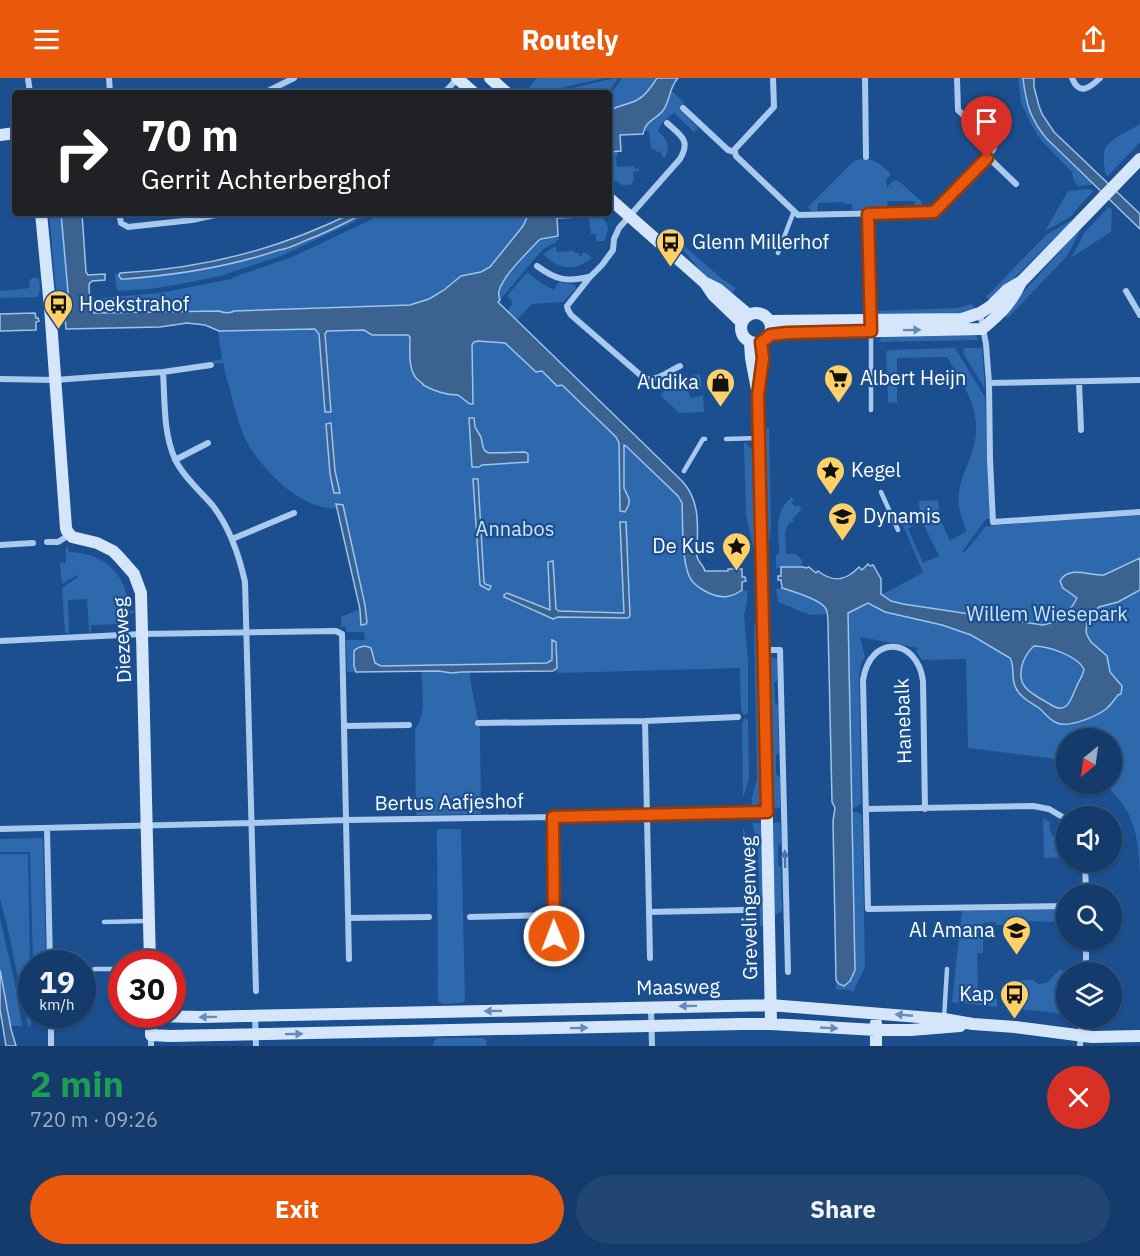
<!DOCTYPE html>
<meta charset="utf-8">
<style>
:root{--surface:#143b6b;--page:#214673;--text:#f1f3f6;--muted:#9dadc1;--line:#33557e;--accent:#ea580c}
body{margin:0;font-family:"IBM Plex Sans",sans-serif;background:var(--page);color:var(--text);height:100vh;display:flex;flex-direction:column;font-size:22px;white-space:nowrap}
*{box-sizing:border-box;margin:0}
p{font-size:20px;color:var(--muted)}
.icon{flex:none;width:33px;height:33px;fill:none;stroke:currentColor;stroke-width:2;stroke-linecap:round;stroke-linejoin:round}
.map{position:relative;height:968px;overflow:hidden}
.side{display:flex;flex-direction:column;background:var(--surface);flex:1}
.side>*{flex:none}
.top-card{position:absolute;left:12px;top:12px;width:600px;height:126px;border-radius:6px;box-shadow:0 2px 4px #0004,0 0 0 2px var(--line);background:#202124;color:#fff;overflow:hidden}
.needle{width:39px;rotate:209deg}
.controls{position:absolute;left:1056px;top:650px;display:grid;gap:12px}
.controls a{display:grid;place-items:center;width:66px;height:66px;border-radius:50%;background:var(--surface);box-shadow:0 2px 4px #0004,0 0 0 2px var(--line);font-size:30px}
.speed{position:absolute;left:18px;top:872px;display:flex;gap:12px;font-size:30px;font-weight:700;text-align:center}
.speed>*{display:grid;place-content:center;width:78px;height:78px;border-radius:50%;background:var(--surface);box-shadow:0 2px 4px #0004,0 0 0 2px var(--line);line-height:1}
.speed small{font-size:15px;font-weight:400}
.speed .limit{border:9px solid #d22;background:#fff;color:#111}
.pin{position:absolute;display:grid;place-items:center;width:51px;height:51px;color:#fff;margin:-62px -26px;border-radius:50% 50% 50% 0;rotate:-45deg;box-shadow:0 0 6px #0007}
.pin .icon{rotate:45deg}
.me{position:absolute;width:66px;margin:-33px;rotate:359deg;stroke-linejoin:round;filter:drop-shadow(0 0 4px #0008)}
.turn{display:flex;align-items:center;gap:21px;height:126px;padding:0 30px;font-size:27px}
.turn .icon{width:78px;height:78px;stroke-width:2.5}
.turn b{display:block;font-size:42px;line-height:51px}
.round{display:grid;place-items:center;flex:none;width:63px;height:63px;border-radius:32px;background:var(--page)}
.overview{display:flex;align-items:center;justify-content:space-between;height:102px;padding:0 30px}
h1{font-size:36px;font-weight:800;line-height:45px;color:#1e9e55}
.cta{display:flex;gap:12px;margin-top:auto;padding:12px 30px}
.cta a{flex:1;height:69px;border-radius:36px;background:var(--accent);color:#fff;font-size:24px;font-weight:800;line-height:69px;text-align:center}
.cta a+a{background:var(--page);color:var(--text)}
header{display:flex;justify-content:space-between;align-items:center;height:78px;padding:0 30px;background:var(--accent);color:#fff;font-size:27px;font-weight:800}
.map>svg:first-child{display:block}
.green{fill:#2e69ad}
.water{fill:#3c6290;stroke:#9cc4f0;stroke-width:1.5;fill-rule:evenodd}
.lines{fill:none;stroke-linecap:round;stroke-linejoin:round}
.lane{stroke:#a9c9ee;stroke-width:4.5}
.street{stroke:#a9c9ee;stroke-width:6}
.secondary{stroke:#d6e6fa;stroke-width:12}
.oneway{fill:#668bba}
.oneway2{fill:#4674ac}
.route-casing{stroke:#983908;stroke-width:15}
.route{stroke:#ea580c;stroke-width:10}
.labels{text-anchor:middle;stroke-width:4.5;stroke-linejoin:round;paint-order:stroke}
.poi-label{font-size:20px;fill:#fff;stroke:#1b4f8f;text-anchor:start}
.park-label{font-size:20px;fill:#cfe3fa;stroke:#1b4f8f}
.street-label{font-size:20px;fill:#fff;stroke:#1b4f8f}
</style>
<header><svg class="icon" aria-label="menu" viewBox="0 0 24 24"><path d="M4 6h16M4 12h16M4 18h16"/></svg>Routely<svg class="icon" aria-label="share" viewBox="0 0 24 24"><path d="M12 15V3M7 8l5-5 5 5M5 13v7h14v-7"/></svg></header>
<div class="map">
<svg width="1140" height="968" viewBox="0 0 1140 968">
<rect width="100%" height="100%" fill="#1b4f8f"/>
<!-- green -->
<path class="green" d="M537,0H605L564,9L549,15H529L526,13Z
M615,0H617V2L608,15H558L573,10Z
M622,0H657C652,8 646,17 637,22C628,27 618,28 609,33V19Z
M1018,0H1023C1024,6 1024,13 1025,19C1034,56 1066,80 1092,105L1091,107L1078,108L1074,103L1072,94L1041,62L1031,46L1021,25Z
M671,12L684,25L679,31L698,50L694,54L674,35C668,39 661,45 658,53C668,62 671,69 664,81L660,73L656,74L655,71H651L649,53H643L646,47L664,31Z
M1140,46V64L1108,98L1105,95C1105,89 1102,78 1105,71C1109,61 1131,52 1140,46Z
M617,73L618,77L616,78L617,89L634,88L635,91L639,90V93L633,94L634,102L630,107H622L609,99V74Z
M860,81C878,82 878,84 891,96L886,102L887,109L894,102L900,104L923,125L917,131H915V123H887L888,131H887L853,132L851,126H845L844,124L818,125L817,133H812L808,129L854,83Z
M1090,111L1093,113L1070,139L1045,153L1068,113Z
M1109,129L1112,132L1111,154L1072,179L1084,155Z
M49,135H61L68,216L59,217L56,213Z
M364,135H373L281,178L220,198L181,206L150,211L117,213L115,196L120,195L119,198C127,202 137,200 146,199C191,195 236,187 279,172H287Z
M385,135H529C525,149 498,185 485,192C477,196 467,195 459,200C449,206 441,215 430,220C392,237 344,234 304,235C233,236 161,236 90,235L89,221L160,215L231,201L234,199L292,179Z
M581,135H599C608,147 611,148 604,163H596V156H591L589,138L582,139Z
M1070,143L1071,144L994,220L991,223L986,219L1046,157Z
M1079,152L1080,153L1067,178L1008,240L1004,236Z
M558,158L559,162H556V165L550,167L543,171L500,222L498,216L500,209L512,193L538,163Z
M681,165L722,201L736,210L731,217L700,192L679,167Z
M556,169L557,174L574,173L575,175H579V178H582V175H586L592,180C575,194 559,192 543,176L552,170Z
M527,194L541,205L554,212L558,204L575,207L576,210L563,224L532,226L517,242L507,233L512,227V223L507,218Z
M32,200H39L40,212L38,219L0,220V213L30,210L29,204Z
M972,226L976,232L966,235L881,237L876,233L957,230Z
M367,250L372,256L411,257L472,284C471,272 469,268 480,260L505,265L539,293H542L557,299L678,415L679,419L682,425L686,487L740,514L742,512L747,513V525L744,537L748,584V635L743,637L741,631L740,590L558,595L557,593H553L546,590L468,593L470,594L471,606L480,653L481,736L416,737L415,651C427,636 422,611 421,593L368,590L362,568L356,570L354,588L356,594H347L346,562H365L364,554H346V549H341V539L360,531L361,546H364L343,427L336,426L337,430C303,434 262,392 247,364C239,348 234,329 230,311C227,303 224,293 224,285L215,286L213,284V283L222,281L218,253Z
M973,255L976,258L979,262L878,264L882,259Z
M955,270L985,319L988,406L991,441H986L962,474H965L986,448L1140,437V799C1139,759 1135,732 1103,705H1112V660H1066V684L1049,680L968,670L966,581L922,582L916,573L918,570L860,559L865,579L861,586L859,597L861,726L857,729L852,730L848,555L834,534L889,513L924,494L922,492L904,450L902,444C907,443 912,441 915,446L908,451L923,485L939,478L920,439L919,423L938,422L941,443L950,463L967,453C943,404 978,390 976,346C974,320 959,300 947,279L897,280V325L888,324L886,274L889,272Z
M964,270H982L985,311L963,275Z
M700,296L702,309L688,313L691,320L703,317L704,334L679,335L660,317C672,305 683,299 700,296Z
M769,350L771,448L768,470H766L764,351Z
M744,364L751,370H753L755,469H753L746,436Z
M792,419L794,422L791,424L795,429L798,427L802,431L792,442L794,443L792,445L790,444L785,453L786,476H796L803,483L801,486L803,489L776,490V478L779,475C779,454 773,434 792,419Z
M68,468L69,474C105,475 127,496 129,532L134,533V535H123V546L91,547V554L89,555L87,521L68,522L69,555H65L62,510L78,499L77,497L62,506L60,485H66V469Z
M782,510C792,513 816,520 824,527C827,531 826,532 827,536L810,537L778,524L776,511Z
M754,547H756L761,726H757L752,730V719L757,701Z
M769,578L777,581V602L774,605L775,625L778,628L779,674L776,677V696L780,700V730H772Z
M745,640L748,642L749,701L743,720L742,646L744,641Z
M852,734H857L862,737L865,889L853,914L848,911L836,912V902L839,906L844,907L855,892Z
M1043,740L1050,744C1047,755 1055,763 1066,762V779L1044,780Z
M780,744L781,765L778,768V787L781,790L782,833L775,837L772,745Z
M752,745H761L763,848H760L758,766Z
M743,750L750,766L752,826L750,829H748L745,823Z
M437,751H461L465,922L462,925L444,926L438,923Z
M41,760L43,762L46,885H33L30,774H0V761Z
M0,776H28L31,947L28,948L9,856L0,820Z
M1066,830V853V844L1020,843V847H996V844L983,845V875H977L978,919L997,921V929L952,924L962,833Z
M0,840L15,906L22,948H11L0,892Z
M1059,892H1063L1064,897L1059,903V905L1066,899V936L1019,931V923L1003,921L1004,915L1012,903L1033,902L1038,906L1047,905Z
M437,960H484L487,963L486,968H433L434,964Z"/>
<!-- water -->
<path class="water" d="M657,0H678C669,10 670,22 664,31C658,41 645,42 643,56L620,57L621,73L609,74V33C618,27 628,27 637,22C645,18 652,8 657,0Z
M1023,0H1034V9L1039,28L1042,36L1054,54L1140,136V151L1046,60C1030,40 1026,26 1023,0Z
M61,135H82L86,194L88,197L105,196V202L92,203L89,206L90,230L94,235L219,233C224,235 229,236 234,233L410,227L429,221L444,212L461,198L481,194L490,189L523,148L529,135H581L582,139L557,140L558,158L541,161L538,163C528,174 502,199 499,213C498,217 499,218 500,222L498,224L683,404C702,426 697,452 697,479C699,485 704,488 705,493H728V491H742V499H745L746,503L742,504V512C732,519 723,521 711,516C704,513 697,509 692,503C681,489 683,444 682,425L678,418L626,368L624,367V410L629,421V426L625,434L620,433L619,365L616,359L562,307L557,308L542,293L536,294L505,265L478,263L474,264L472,267L473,324V326H470L458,317C446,317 434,313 423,307V306C421,304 418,302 416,300C408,290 410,272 410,259L408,257H372L364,252L327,253L325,256L331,334H325L319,256L315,251L219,253L205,247L187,245L160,249L66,251L64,226L69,225Z
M352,135H364C344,146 323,156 302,164C294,168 287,171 279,172C229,189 177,197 125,201H121L119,198L120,195C201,191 280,171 352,135Z
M35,235L36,240H38L39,243L36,244V252L0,253V236Z
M469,340H474L475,349L481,359L483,369L485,373L489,375L525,374L528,376V384L482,387L479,389H472Z
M331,345L335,393L340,415H334L330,396L326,346Z
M473,401H478L484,504L485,506L491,508L489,512L480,507Z
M336,426L343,427L365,527L367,544L366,546L361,547L360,531Z
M620,444H626L630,538L628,540L558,539L553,541L504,519V517L507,515L550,532L548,484L553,483L556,531L559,533L624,535Z
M1140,480V512L1118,524L1099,529L1092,536L1087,545L1086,554L1088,559L1091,564L1107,578L1110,594L1122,608L1121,616L1118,617C1114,622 1111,627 1106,631C1095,639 1069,650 1057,645C1049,642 1045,635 1039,630C1030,624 1019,619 1015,608C1011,599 1015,589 1010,580L971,557L942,547L885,534L868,525L848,535L855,892L850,903L844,908L839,906L836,902L833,743L835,730L832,724L828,546C828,541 828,535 826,531C822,522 792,513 782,510L781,502H778V498H781V489H803L806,490L809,489L816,495L818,493C833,505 846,503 859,489L862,492L868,486L870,488L873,487L881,501V516L891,523L903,526L1043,547C1063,543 1067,538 1077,520L1063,510L1060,503C1069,487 1089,498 1104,497ZM1034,568C1049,568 1077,578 1084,591C1083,599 1078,603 1076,610C1071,620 1068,636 1053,628C1034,616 1014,611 1023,584C1026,577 1028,573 1034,568Z
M552,562L556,564L557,590L553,593L461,594L452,595L438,593L356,594L354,588V573C358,568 366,567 371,570L375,585L381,588L547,585L552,582Z
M0,892L11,951L16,968H6L0,931Z"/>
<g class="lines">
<!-- lane -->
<path class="lane" d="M778,175L794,133
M871,256V332
M726,361L759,360
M684,393L703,361H705
M881,414L898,452
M104,844L146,843
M90,919L89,899L90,893L95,891H122
M944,941L947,891"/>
<!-- street -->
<path class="street" d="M28,0L30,15
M109,0L110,15
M865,0L866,79
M1072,0C1079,18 1090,10 1100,0
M264,15L294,0
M444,15L458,0
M683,30L728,72L735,74L736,78L798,137L934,134L993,72L994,69L990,63L958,32L957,0
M667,45C681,58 691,62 680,81L619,150L614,161L613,172L602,187L590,199L567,228L568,232L571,237L645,301C657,303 669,293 680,288
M735,74V71L774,29L773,0
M988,79L1016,106
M119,135L121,145L128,149L192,142L225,135
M868,136L871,244
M537,188C556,202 566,204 589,199
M1126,213L1140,237
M980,235L986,266L989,305L990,382L993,444L1140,434
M163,294L211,287
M0,301L55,302L163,294C165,322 163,355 175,381C181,396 202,415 213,428C230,450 239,477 245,504L256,913
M1079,304L1081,352
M989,305L1140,302
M175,382L208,365
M232,461L294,435
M47,464H58L69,457
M0,467L33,465
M0,563L142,556L336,553L342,556L349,881
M764,572H780L788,894
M645,643L650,880
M478,645L645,643L738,639
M345,648L409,647
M866,731L1033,728L1049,731L1066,741
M925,731L923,603C917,559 870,556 863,602L868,831L1066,828
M47,750L50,885
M0,751L252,745L346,742L553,739
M1085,783L1086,816
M649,834L743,832
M470,839L553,837
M348,840L429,839
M554,880L553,739L767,734
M1086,894V861
M651,930L652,968
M51,936V968
M255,938L256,968
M151,968V957
M1080,968L1082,939"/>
<!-- secondary -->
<path class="secondary" d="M457,0L474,15
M490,0L507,15
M0,57L15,55
M609,120L704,204L718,211L749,237
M41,135L50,229L66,450L67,453L72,459L97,465L113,473L119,479L134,496L141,515L150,885
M705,205L713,217L742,245
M741 250a15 15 0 1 1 30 0a15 15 0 1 1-30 0Z
M770,243L962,241L980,235L991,228L1007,212L1022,203L1140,81
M770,257L787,255L982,251C1000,236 1011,226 1021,204
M750,264L751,280L758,317L759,344L771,946
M759,307L763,280L761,264
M151,936V957L170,958L742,946H771L876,952H911L960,948
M151,938L200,939L770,927L944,941L973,946L1015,949L1092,959L1140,958
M876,968V945"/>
</g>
<!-- one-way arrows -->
<defs><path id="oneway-solid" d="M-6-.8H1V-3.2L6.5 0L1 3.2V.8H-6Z" transform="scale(1.5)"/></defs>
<g class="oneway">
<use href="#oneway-solid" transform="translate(912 252) rotate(-1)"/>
<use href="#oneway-solid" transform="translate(688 928) rotate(179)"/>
<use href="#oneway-solid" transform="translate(493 933) rotate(179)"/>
<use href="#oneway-solid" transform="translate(904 937) rotate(-175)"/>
<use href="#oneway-solid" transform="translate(208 939) rotate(179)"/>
<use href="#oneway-solid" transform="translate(579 950) rotate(-1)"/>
<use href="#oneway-solid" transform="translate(829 950) rotate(3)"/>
<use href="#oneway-solid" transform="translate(294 956) rotate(-1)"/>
</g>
<use class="oneway2" href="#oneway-solid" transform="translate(785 781) rotate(-92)"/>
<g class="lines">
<defs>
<path id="route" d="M554,858L553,739L767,734L758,317L763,280L761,264L766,261L770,257L787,255L871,253L868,136L934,134L987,80"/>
</defs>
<!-- route casing -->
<use href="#route" class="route-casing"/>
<!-- route -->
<use href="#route" class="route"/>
</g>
<!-- icons -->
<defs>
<symbol id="bus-pin" viewBox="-11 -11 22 30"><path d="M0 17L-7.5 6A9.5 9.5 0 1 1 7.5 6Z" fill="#ffd166" stroke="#1b4f8f"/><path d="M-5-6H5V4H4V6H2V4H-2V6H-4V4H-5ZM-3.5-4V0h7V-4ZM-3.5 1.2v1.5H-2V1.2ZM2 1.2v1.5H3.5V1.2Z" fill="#111"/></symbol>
<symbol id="supermarket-pin" viewBox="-11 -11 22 30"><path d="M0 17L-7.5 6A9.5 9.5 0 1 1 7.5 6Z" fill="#ffd166" stroke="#1b4f8f"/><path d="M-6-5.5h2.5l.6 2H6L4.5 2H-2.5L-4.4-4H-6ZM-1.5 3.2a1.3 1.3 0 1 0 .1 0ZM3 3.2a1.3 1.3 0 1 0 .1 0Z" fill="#111"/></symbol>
<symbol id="shop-pin" viewBox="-11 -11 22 30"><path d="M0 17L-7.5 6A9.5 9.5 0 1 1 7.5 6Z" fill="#ffd166" stroke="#1b4f8f"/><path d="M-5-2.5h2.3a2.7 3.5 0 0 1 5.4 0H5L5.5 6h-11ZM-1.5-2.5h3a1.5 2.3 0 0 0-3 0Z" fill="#111"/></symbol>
<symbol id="sight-pin" viewBox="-11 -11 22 30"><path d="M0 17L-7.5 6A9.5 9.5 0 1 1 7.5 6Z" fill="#ffd166" stroke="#1b4f8f"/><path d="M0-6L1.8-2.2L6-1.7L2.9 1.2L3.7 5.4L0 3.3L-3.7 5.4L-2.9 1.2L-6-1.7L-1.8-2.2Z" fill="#111"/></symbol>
<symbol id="school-pin" viewBox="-11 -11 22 30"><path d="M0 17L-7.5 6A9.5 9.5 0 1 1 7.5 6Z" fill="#ffd166" stroke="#1b4f8f"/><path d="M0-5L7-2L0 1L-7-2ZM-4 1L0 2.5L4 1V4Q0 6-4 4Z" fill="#111"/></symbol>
</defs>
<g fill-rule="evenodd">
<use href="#bus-pin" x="654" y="148" width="33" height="45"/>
<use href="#bus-pin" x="42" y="210" width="33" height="45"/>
<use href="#supermarket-pin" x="822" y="284" width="33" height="45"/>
<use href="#shop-pin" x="704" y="288" width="33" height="45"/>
<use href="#sight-pin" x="814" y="376" width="33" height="45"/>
<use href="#school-pin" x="826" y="422" width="33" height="45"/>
<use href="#sight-pin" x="720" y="452" width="33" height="45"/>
<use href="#school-pin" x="1000" y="836" width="33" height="45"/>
<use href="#bus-pin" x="998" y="900" width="33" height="45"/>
</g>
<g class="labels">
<!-- poi labels -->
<g class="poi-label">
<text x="692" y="171">Glenn Millerhof</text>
<text x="79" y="233">Hoekstrahof</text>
<text x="860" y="307">Albert Heijn</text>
<text x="699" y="311" text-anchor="end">Audika</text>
<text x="851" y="399">Kegel</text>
<text x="863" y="445">Dynamis</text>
<text x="715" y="475" text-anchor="end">De Kus</text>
<text x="995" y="859" text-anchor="end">Al Amana</text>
<text x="994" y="923" text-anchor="end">Kap</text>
</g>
<!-- park labels -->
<g class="park-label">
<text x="515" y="458">Annabos</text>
<text x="1047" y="543">Willem Wiesepark</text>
</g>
<!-- street labels -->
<g class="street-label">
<text transform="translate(122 562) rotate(-93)" y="7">Diezeweg</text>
<text transform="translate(903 643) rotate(-92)" y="7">Hanebalk</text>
<text transform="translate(449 724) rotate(-1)" y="7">Bertus Aafjeshof</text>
<text transform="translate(749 830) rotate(-91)" y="7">Grevelingenweg</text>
<text transform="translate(678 909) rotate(-1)" y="7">Maasweg</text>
</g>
</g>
</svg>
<div class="controls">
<a><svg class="needle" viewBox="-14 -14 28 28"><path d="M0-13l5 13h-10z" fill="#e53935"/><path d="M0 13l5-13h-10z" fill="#9dadc1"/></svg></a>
<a><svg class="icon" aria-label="sound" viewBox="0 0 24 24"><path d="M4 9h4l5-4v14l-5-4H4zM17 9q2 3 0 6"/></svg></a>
<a><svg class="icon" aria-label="search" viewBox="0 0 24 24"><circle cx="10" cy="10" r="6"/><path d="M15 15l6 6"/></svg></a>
<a><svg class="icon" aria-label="layers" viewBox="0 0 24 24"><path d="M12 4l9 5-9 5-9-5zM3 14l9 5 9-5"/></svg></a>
</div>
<div class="speed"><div>19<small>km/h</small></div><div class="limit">30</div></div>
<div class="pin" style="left:987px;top:80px;background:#d93025"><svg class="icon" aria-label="arrive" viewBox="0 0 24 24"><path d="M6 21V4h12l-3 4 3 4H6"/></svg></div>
<svg class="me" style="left:554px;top:858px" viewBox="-20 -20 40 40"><circle r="17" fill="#ea580c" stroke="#fff" stroke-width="3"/><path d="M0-11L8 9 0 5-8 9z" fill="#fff"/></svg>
<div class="top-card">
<div class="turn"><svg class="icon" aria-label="right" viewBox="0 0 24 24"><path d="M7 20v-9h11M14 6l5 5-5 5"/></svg><div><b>70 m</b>Gerrit Achterberghof</div></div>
</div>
</div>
<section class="side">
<div class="overview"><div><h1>2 min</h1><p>720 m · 09:26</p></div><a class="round" style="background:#d93025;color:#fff"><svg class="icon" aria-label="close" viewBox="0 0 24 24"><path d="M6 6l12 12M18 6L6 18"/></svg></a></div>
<div class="cta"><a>Exit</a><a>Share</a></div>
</section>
